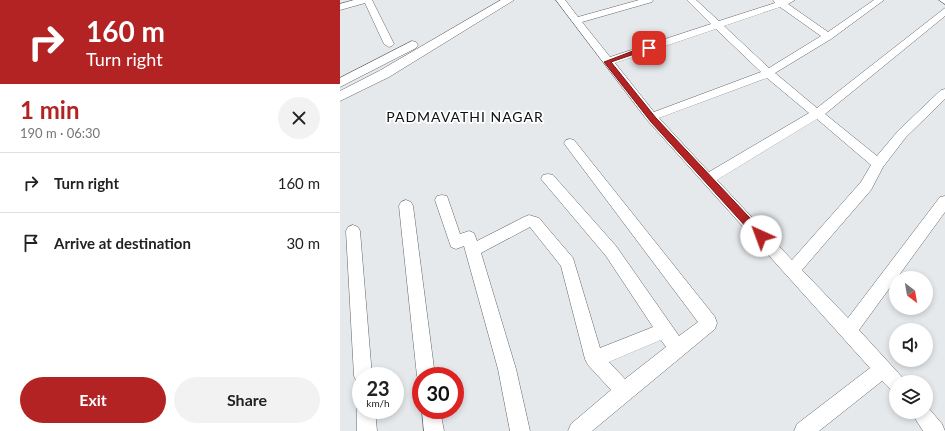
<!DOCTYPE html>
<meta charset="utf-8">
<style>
:root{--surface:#fff;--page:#f2f2f2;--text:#222;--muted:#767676;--line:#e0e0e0;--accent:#b32323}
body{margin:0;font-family:Lato,sans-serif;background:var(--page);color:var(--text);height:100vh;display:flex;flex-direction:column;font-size:15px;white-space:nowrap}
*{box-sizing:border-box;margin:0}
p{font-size:13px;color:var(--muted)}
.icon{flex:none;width:22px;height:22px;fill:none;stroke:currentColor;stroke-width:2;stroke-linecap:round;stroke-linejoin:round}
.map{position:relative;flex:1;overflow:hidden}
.drawer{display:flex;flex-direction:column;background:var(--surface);width:340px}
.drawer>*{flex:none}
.hud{background:#b32323;color:#fff;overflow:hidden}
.needle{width:26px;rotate:149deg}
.controls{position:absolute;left:549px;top:271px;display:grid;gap:8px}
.controls a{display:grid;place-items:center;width:44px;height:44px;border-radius:50%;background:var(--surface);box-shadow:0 2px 6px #0003;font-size:20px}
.speed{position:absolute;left:12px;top:367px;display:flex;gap:8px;font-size:20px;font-weight:700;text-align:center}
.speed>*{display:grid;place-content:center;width:52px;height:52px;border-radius:50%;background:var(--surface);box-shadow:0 2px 6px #0003;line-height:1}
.speed small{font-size:10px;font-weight:400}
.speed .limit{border:6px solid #d22;background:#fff;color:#111}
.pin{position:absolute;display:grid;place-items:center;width:34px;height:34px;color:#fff;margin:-17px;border-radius:8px;box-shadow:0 2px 6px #0006}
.me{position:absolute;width:44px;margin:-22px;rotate:317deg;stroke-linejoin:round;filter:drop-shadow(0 0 3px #0008)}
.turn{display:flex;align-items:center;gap:14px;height:84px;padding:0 20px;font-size:18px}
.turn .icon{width:52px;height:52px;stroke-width:2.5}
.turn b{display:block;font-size:28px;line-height:34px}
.round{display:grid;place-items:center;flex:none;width:42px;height:42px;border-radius:21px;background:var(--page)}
.headline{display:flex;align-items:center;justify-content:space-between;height:68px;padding:0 20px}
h1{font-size:24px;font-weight:700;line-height:30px;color:var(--accent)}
.primary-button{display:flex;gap:8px;margin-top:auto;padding:8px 20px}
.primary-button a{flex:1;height:46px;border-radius:24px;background:var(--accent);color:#fff;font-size:16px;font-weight:700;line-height:46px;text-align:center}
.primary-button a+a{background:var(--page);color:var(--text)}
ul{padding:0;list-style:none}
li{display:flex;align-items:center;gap:12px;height:60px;padding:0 20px;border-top:1px solid var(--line)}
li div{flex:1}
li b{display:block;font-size:15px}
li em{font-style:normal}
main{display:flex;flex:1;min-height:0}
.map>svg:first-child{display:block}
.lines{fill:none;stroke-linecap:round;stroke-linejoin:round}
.minor-casing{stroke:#636669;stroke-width:1}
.tertiary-casing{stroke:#636669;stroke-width:1}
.minor{fill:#fff;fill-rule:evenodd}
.tertiary{fill:#fff;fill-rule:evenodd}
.route{fill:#b32323;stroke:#741717}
.labels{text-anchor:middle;stroke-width:3.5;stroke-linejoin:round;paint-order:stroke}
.quarter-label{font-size:14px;letter-spacing:1px;fill:#0d0f10;stroke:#fff}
</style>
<main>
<section class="drawer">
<div class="hud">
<div class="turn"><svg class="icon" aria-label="right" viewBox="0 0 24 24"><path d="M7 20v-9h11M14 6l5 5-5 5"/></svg><div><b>160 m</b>Turn right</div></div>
</div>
<div class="headline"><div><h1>1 min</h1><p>190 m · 06:30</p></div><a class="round"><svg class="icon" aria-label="close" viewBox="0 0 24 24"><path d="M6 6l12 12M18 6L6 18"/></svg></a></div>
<ul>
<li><svg class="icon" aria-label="right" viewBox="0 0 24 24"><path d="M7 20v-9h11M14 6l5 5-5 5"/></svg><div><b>Turn right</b></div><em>160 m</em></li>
<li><svg class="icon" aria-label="arrive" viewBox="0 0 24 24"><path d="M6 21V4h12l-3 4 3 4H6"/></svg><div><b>Arrive at destination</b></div><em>30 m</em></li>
</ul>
<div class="primary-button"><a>Exit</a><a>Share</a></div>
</section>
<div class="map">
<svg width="605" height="431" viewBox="0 0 605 431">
<rect width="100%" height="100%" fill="#e5e9ec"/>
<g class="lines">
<defs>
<path id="minor" d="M14,0H32L54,44L52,46L49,47L44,44L25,3L0,10V4Z
M216,0H225L238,17L299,0H313L312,2L242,22L270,57L371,24L347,0H356L379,21L435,3L433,0H455L448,4L488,32L534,0H544L491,39L435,73L477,108L605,8V16L485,114L537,156L558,131L601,90L605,89V99L566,137L543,167L531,190L462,270L508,318L600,197L605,196V212L519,330L562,377L565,382H556V392L550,389L542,381L479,431H454L457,424L530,368L307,120ZM440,7L481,36L429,68L384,26ZM376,29L421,72L314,112L275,63ZM427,78L469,113L369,172L319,118ZM477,119L531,165L521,182L452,260L377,180Z
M230,139L234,140L375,317L377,323L375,329L252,431H228L231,424L271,390L248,365L245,359L221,266L190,227L141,253L176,369L190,431H170L158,369L124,246L116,249L111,247L95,200L97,196L102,195L107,196L120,234L129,231L134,233L137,241L184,217L189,215L199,218L233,258L260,348L313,327L266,256L201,179L203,175L208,174L213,175L276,246L339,336L358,322L226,146L224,143L226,140ZM321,340L326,347L285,379L269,362Z
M66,200L71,202L73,206L95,376H81V383L77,376L59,206L61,202Z
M13,225L18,227L20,231L32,376H21V384L17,382L14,376L6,231L8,227Z
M19,403H21V410H35L37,431H17V410Z
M586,405L602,424L605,431H583L571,412H586Z
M82,410H100L104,431H84Z"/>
<path id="tertiary" d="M161,0H174L49,77L0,101V91L39,71Z
M599,0H605V4Z
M72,41L76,42L78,45L76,48L0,87V78Z"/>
</defs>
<!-- minor casing -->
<use href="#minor" class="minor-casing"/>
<!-- tertiary casing -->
<use href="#tertiary" class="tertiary-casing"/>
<!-- minor -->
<use href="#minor" class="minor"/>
<!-- tertiary -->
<use href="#tertiary" class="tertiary"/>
</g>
<!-- route -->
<path class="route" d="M306,46L312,48L271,62L316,118L424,233V239H417L311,122L264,62Z"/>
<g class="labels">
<!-- quarter labels -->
<g class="quarter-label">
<text x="125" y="122">PADMAVATHI NAGAR</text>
</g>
</g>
</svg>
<div class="controls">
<a><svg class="needle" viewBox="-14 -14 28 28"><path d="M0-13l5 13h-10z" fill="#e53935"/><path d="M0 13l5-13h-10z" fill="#767676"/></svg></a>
<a><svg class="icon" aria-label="sound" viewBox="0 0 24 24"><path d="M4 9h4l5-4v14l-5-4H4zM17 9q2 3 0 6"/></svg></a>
<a><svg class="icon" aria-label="layers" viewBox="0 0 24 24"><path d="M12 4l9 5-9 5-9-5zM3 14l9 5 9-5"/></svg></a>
</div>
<div class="speed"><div>23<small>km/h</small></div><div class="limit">30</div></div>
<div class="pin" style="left:309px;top:48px;background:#d93025"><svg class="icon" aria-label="arrive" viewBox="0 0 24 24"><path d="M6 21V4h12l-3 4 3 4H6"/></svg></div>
<svg class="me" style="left:421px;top:236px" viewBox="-20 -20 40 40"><circle r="19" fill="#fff"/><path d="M0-13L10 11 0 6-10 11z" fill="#b32323"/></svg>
</div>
</main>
